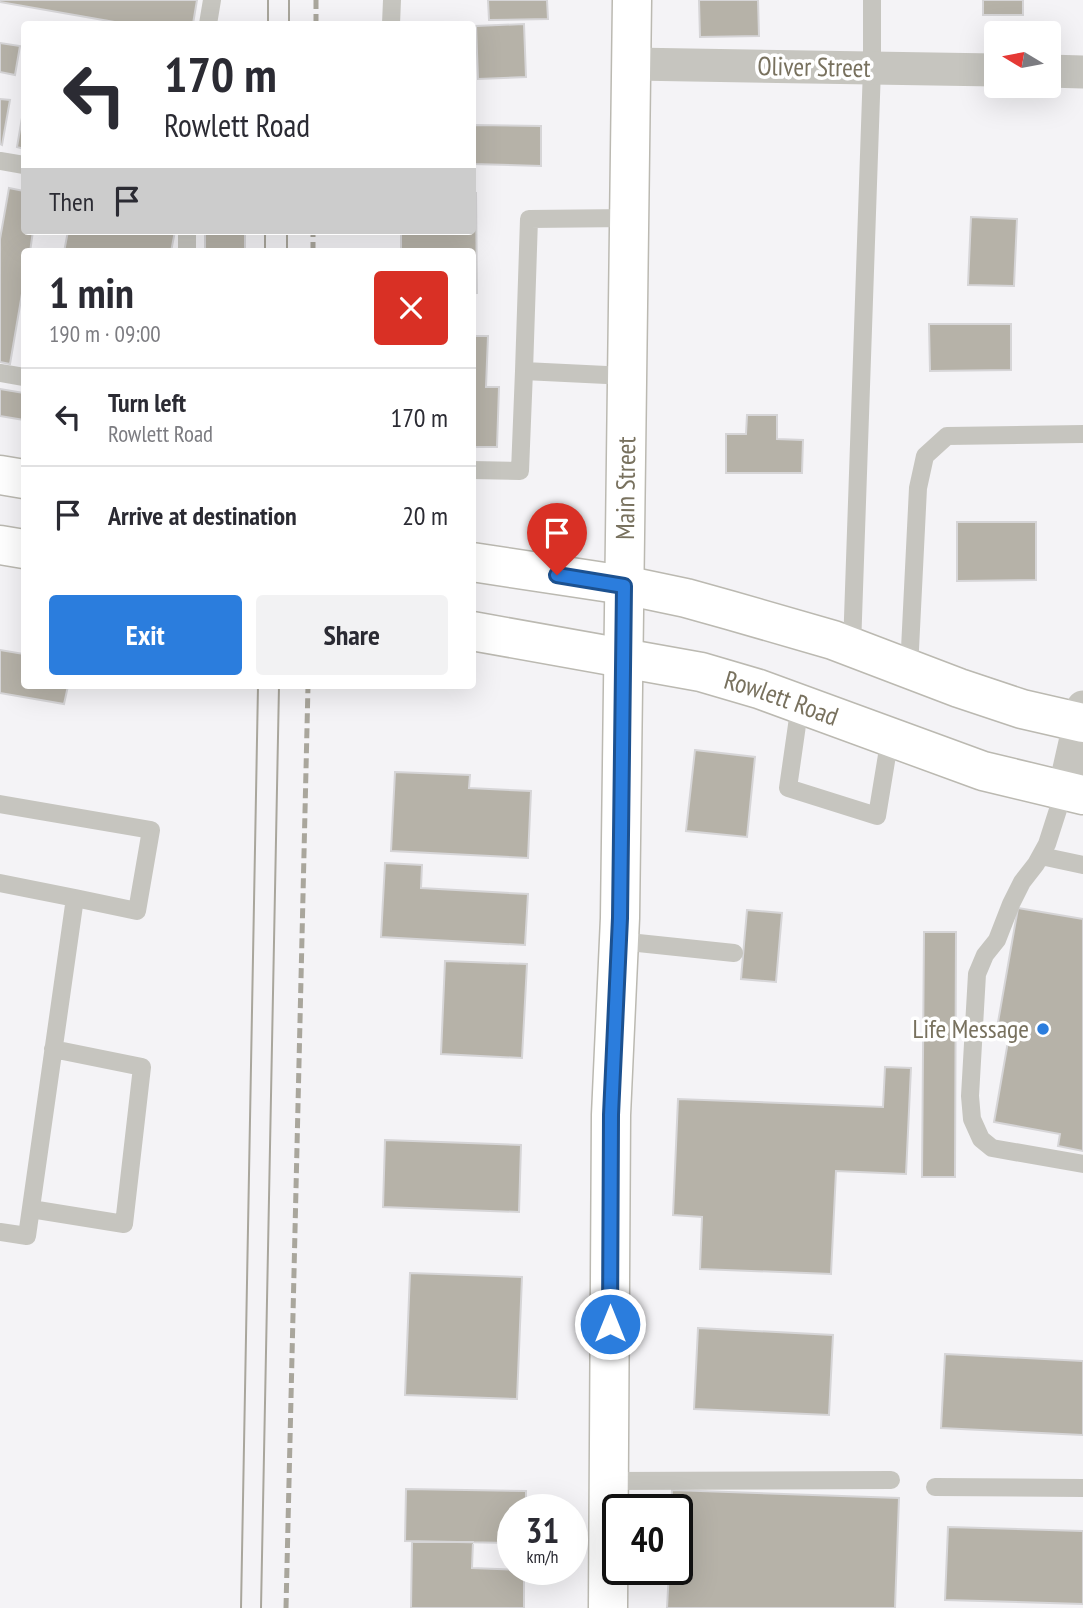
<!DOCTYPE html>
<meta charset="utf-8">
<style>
:root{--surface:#fff;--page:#f2f2f3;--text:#2b2b33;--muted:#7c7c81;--line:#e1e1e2;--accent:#2b7ddd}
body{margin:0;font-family:"PT Sans Narrow",sans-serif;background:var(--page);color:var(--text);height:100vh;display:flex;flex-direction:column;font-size:26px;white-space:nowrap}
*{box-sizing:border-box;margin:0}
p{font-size:23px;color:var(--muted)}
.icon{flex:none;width:38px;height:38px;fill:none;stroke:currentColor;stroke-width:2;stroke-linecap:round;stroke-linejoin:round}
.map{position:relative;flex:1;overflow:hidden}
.sheet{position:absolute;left:21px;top:248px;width:455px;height:441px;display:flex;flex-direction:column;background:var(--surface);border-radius:7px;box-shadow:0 7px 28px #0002}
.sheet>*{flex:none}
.banner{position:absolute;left:21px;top:21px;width:455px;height:214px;border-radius:7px;box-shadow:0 7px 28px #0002;background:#fff;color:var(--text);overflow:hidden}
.needle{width:46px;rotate:280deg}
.buttons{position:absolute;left:984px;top:21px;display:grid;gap:14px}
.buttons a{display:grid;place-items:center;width:77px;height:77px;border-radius:7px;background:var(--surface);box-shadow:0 7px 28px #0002;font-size:35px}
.speed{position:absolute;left:497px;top:1494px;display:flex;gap:14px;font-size:35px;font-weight:700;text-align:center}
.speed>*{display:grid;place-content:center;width:91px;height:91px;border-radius:50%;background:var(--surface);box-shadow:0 7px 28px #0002;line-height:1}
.speed small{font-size:18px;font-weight:400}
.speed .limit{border:4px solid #111;border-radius:10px;background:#fff;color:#111}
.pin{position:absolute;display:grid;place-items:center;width:60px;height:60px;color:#fff;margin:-72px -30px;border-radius:50% 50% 50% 0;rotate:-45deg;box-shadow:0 0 7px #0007}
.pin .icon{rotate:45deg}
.me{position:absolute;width:77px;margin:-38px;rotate:0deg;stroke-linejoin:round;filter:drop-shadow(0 0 5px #0008)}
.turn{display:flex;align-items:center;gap:24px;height:147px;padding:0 28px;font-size:32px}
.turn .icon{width:91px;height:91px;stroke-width:2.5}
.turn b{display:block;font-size:49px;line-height:60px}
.then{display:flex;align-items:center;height:66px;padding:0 28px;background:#0003;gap:14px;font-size:26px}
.round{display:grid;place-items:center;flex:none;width:74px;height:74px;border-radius:7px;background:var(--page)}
.headline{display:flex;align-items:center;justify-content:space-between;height:119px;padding:0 28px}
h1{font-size:42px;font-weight:700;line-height:52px}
.button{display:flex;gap:14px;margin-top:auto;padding:14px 28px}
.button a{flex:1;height:80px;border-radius:7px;background:var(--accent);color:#fff;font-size:28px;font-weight:700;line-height:80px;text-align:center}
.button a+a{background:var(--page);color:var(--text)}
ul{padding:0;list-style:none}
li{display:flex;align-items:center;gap:21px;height:98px;padding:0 28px;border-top:2px solid var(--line)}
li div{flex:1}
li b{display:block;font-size:26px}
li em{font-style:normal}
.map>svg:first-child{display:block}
.building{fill:#b6b2a8;stroke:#d6d5d7;stroke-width:2}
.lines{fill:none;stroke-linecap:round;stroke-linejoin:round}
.secondary-casing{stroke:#bbb9b1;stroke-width:41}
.lane{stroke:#c6c5bf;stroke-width:18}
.street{stroke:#c6c5bf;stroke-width:33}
.secondary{stroke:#fff;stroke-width:38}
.tram{stroke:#a9a69c;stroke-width:2}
.rail{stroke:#a9a69c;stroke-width:5;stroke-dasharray:10 5;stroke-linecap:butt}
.route-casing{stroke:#1c5190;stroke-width:18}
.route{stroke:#2b7ddd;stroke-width:12}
.poi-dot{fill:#2b7ddd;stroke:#fff;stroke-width:2.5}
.labels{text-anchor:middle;stroke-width:7;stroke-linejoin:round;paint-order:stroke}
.street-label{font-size:26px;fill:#78715e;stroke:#fff}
.poi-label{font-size:26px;fill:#78715e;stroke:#fff;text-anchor:end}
</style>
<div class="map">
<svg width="1083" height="1608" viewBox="0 0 1083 1608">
<rect width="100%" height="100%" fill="#f4f3f6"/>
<!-- building -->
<path class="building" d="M0,0H197L193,24H126L0,2Z
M488,0H547L548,19L489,20Z
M699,0H758L759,36L700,37Z
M983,0H1023V15H983Z
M524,24L526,77L478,79L476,26Z
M0,43L20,46L15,75L0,72Z
M0,99L10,100L2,145L0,144Z
M24,106V149L17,147Z
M473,125L541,126V166L473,164Z
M9,188L24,191V231H33L30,252H24V282L10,364L0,362V239Z
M472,193H476L477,293H472V252H401V231H472Z
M971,217L1017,219L1014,286L968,285Z
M68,231H175L171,252H64Z
M205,231H245V252H205Z
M929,324H1011V370L930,371Z
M472,336H488L486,387H499L497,447H472Z
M0,389L24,393V420L0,416Z
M747,415H777V439L803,440L802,473H726V434H746Z
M957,522H1036V580L957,581Z
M0,650L24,654V686H68L64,704L0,693Z
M695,750L755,757L747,837L686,831Z
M395,772L470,775L469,788L531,791L528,858L391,851Z
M385,863L422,865L421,888L528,894L525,945L381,937Z
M1018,908L1083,919V1151L1058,1146L1060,1134L994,1122L1010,1030L997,1028Z
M747,910L782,913L776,982L741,979Z
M924,932H956L955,1177H922Z
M445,961L527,964L522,1058L441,1054Z
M885,1067L911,1068L906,1174L836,1171L831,1274L700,1269L702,1217L673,1215L678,1099L883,1107Z
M385,1140L521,1145L519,1212L383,1207Z
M410,1273L522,1277L517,1399L405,1395Z
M698,1328L833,1335L829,1415L694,1409Z
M945,1354L1083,1361V1435L941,1428Z
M406,1489L526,1491V1510H513V1543L405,1541Z
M672,1490L899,1498L895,1608H667L669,1570H677V1510H671Z
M948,1527L1083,1531V1604L945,1600Z
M412,1542H473L472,1568L524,1570V1608H411Z"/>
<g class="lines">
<defs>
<g id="secondary">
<path d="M0,475L24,479"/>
<path d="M0,545L24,549"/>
<path d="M472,562L624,585L686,598L729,610L833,640L959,688L1022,709L1083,723"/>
<path id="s1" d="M472,631L701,672L759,689L983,771L1083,795"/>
<path id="s2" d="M608,1608L611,1115L620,918L632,0"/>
</g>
</defs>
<!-- secondary casing -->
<use href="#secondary" class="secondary-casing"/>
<!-- lane -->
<path class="lane" d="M208,24L212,0
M391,24L392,0
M0,161L24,165
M187,252V231
M0,373L24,377
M627,376L524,371L529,219L629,218
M472,470L520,471L524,371
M852,647L872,68V0
M909,669L918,488L925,456L947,436L1083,434
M800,704L788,788L877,816L890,737
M1064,791L1047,844L1036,864L1022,882L1011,904L997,940L985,955L977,974L970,1096L972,1119L981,1139L992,1148L1083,1164
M0,804L151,830L137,911L75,898
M1041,856L1083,865
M0,883L75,898L27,1236L0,1232
M619,941L734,953
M31,1209L124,1224L142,1067L53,1049
M609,1481L891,1480
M935,1487L1083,1488"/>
<!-- street -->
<path class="street" d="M632,64L996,70
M1048,71L1083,72
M1064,791L1083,707"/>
<!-- secondary -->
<use href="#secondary" class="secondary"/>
<!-- tram -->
<path class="tram" d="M268,24V0
M289,24V0
M265,252V231
M287,252V231
M241,1608L258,686
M261,1608L279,686"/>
<!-- rail -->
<path class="rail" d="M316,24V0
M313,252V231
M286,1608L308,686"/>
</g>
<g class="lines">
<defs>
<path id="route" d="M557,575L624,586L620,918L611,1115L610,1324"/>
</defs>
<!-- route casing -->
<use href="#route" class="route-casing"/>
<!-- route -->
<use href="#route" class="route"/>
</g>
<!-- markers -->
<circle class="poi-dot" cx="1043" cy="1029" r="7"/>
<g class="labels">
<!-- street labels -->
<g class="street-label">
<text transform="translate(814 67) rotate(1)" y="9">Oliver Street</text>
<text dy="9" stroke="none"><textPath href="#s2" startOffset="1120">Main Street</textPath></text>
<text dy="9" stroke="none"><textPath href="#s1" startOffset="317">Rowlett Road</textPath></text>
</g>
<!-- poi labels -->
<g class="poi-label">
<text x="1029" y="1038">Life Message</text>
</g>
</g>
</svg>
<div class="buttons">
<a><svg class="needle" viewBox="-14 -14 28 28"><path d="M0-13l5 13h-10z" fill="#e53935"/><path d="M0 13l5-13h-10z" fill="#7c7c81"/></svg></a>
</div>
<div class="speed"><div>31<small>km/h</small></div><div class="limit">40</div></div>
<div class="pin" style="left:557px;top:575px;background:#d93025"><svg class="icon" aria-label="arrive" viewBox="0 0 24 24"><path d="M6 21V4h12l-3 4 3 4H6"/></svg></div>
<svg class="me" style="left:610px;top:1324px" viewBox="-20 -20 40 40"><circle r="17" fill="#2b7ddd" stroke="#fff" stroke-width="3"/><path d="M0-11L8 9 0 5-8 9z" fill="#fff"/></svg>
<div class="banner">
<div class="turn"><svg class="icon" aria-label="left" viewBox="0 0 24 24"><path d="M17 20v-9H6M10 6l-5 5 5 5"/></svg><div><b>170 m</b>Rowlett Road</div></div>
<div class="then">Then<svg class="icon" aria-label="arrive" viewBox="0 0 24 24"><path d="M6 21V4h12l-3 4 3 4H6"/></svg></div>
</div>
<section class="sheet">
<div class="headline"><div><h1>1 min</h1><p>190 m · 09:00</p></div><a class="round" style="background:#d93025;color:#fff"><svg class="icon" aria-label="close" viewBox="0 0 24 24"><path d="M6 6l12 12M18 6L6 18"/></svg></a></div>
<ul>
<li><svg class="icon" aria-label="left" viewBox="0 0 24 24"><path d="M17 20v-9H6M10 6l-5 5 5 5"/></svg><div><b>Turn left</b><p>Rowlett Road</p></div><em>170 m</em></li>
<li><svg class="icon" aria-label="arrive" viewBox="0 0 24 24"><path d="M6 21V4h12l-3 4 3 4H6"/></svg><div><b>Arrive at destination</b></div><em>20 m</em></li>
</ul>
<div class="button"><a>Exit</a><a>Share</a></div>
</section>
</div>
